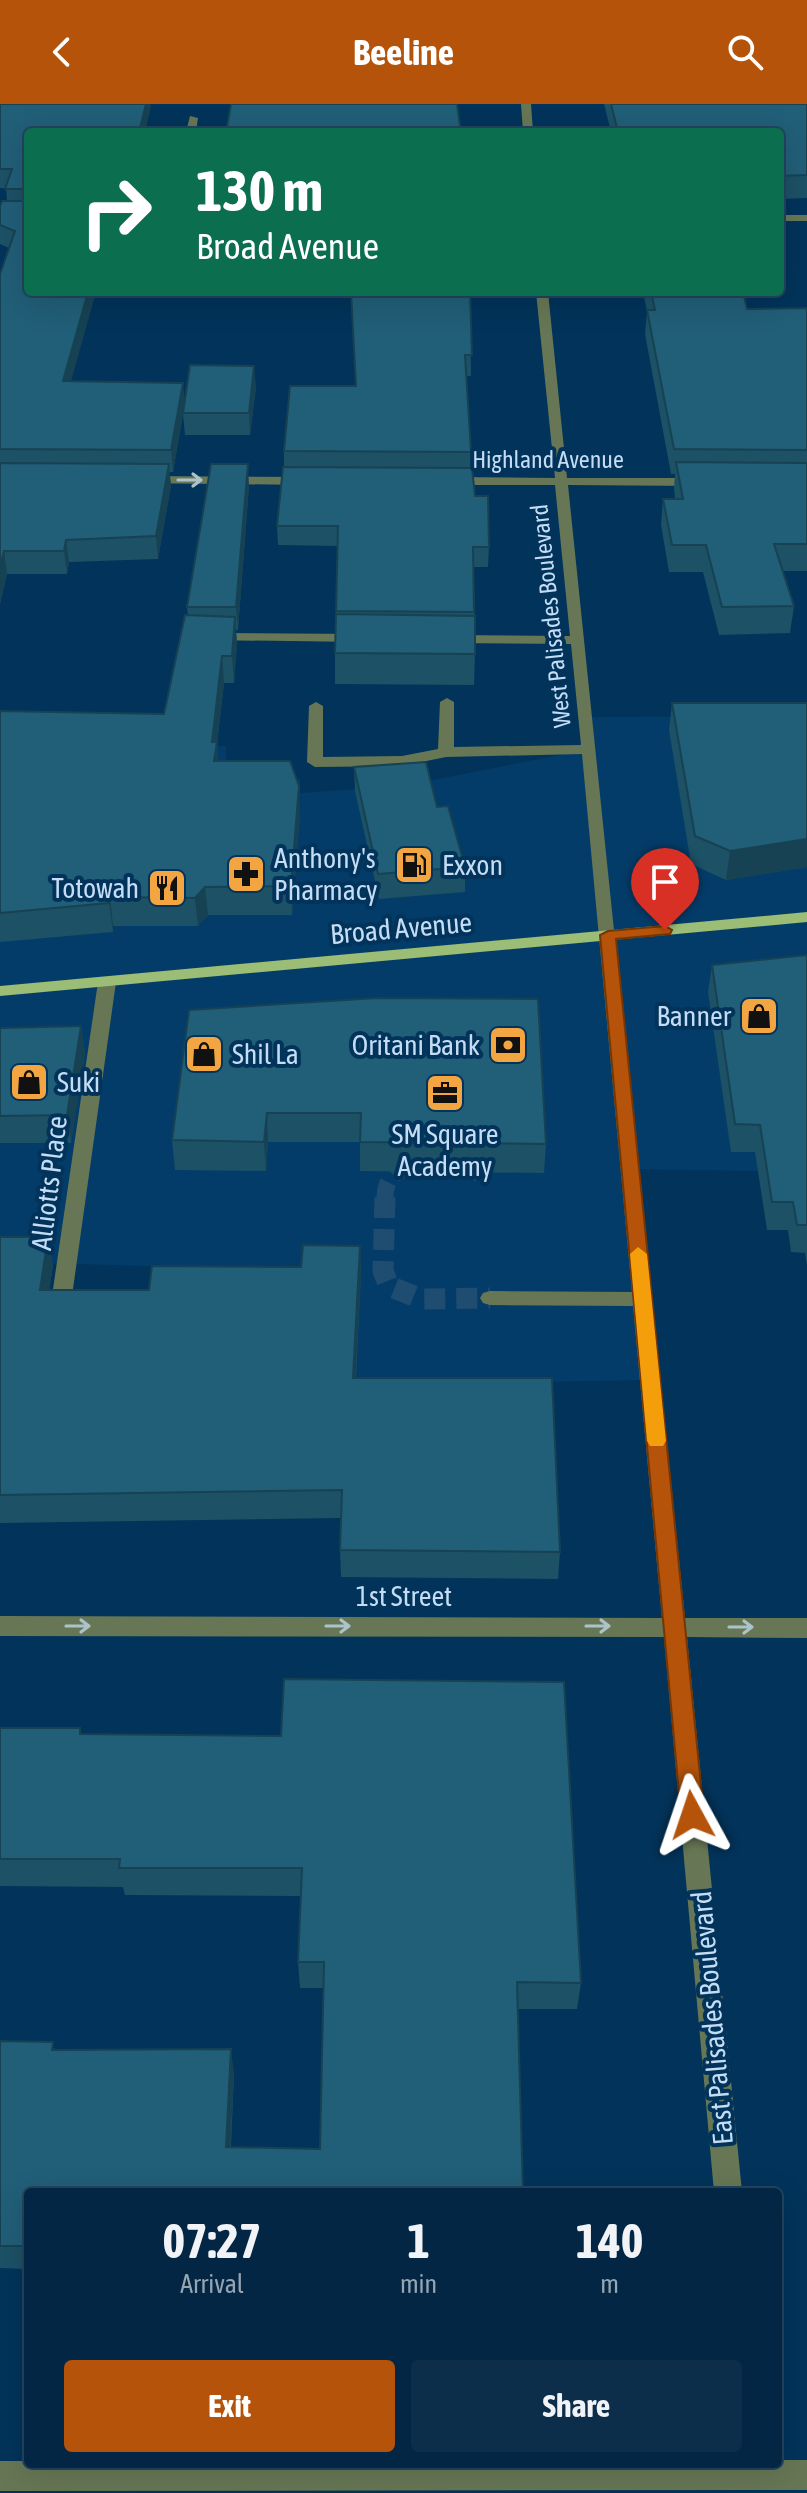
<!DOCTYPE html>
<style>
:root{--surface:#022644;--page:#0c2e4b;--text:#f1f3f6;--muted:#96a5b2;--line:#23435d;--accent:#b45309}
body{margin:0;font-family:"Asap Condensed",sans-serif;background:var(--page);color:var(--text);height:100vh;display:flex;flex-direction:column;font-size:30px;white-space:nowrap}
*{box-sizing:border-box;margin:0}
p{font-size:26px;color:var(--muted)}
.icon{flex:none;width:44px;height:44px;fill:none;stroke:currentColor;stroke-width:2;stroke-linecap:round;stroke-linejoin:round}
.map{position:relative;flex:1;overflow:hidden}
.sheet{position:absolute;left:24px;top:2084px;width:758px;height:280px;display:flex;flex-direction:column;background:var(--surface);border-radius:8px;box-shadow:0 8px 32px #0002,0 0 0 2px var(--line)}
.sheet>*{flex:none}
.top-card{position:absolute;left:24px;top:24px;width:760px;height:168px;border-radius:8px;box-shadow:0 8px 32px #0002,0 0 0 2px var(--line);background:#0b6e4f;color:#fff;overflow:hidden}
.pin{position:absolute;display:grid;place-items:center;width:68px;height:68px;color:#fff;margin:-82px -34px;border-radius:50% 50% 50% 0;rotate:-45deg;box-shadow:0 0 8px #0007}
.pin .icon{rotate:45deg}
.me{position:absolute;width:88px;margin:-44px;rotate:355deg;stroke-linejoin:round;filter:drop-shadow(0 0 6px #0008)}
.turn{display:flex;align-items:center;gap:28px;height:168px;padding:0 40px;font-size:36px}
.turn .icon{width:104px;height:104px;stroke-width:2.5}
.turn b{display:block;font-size:56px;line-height:68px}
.eta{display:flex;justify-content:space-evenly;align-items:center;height:136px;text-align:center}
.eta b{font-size:48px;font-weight:700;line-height:56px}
.action{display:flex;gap:16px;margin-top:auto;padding:16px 40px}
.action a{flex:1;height:92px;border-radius:8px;background:var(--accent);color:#fff;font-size:32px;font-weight:700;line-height:92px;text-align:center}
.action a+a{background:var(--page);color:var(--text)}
header{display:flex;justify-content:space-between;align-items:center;height:104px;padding:0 40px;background:var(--accent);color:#fff;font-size:36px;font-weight:700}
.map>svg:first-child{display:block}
.built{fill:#043c69}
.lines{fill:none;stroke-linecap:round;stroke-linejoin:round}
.minor-tunnel-far1{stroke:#1f4c71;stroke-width:17;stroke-dasharray:17 9;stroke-linecap:butt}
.minor-tunnel{stroke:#1f4c71;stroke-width:21;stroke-dasharray:21 11;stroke-linecap:butt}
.minor{fill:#677755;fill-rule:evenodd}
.major{fill:#9bbd75;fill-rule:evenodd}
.wall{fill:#1c5166}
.shaded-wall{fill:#174253}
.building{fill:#215e77;stroke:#174253;stroke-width:2}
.oneway{stroke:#adc3cc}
.route{fill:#b45309;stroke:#753606;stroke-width:2}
.slow{fill:#f59e0b}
.labels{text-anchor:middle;stroke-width:8;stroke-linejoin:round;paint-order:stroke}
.far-street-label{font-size:24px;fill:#c4dcf4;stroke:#02335a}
.poi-label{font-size:28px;fill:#c4dcf4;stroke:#02335a;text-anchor:start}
.street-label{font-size:28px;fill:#c4dcf4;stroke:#02335a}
</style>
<header><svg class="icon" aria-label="back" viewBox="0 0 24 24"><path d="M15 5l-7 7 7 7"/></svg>Beeline<svg class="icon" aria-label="search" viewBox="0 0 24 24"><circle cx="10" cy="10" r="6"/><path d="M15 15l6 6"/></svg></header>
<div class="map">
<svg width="807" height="2389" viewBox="0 0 807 2389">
<rect width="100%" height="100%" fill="#02335a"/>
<!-- built -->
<path class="built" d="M807,612V1068L631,1065L651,1276L264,1282L268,1165L0,1158V708L103,638L226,642L227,677L300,675V689L403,682L589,645L586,613Z"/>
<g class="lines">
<!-- minor-tunnel-far1 -->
<path class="minor-tunnel-far1" d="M458,1055L474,1060L482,1073
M385,1095C385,1071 398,1067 418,1057"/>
<!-- minor-tunnel -->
<path class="minor-tunnel" d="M385,1093L383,1167L389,1182L421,1195L490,1194"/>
<!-- minor -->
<path class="minor" d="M521,0H531L533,28H523Z
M190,12L198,14L196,28H186Z
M780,111H807V117H780Z
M536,188H548L567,374H699L705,378L699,382L568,381L685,1514H807V1534L687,1533L742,2088H714L664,1533L0,1532V1512L662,1514L633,1202L490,1201L483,1199L480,1194L483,1189L490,1187L632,1188L582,650L446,653L402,662L315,663L307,658L309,602L316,598L323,602V653L402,652L438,645L440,598L447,594L454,598V643L581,641L571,540L450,539L443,535L450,531L570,532L555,381H447L441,377L447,373L555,374Z
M143,372L307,373L313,377L307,381L138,379L137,376Z
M210,529L362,530L369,534L362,538L205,536L203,533Z
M107,873L116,878L72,1192L69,1197H55L52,1192L98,878Z
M778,2356H807V2386L0,2387V2357H28V2360H778Z"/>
<!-- major -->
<path class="major" d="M807,808V818L0,892V882Z"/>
</g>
<!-- wall -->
<path class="wall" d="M0,0L151,3L28,28L71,277L185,299L256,283L250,331H185L183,310L173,368H169L171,382L158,455L69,458L67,470H7L0,500V170L9,144L0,140V102L7,97L6,84H0Z
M604,0H807V94L780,95V28H611Z
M351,188H470L471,272H466L471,348V364L475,392L489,443L488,463H474L475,550L474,581L335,580V549L338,442L278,441L277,422L284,363V347L356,282Z
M643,188H743L747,205L807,204V467H783L794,502L790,529L719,531L703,468H669L661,421L663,395H675L674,384L675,370H671L645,230L647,207Z
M249,382L238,526H236L237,540L234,579H224L217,640L218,657L300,710L292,811H208L198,822H113V828L0,838V607L164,610L188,511L187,503Z
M672,599H807V763L726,776L691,760L669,626Z
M354,663L437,703L465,763V788L379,795L355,687Z
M807,851V1161L805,1149L791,1148L788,1126H767L755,1048H731L708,888L712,861Z
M538,895L546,1040L544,1069L360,1067V1038H268L266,1067L175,1066L172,1036Z
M81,922L85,949L71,1039H0V924Z
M0,1133H48L53,1162L49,1186H149L301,1163L360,1142L361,1170L356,1274L560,1448L558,1475L341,1473L340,1446L341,1414L0,1419Z
M0,1624L82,1630L581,1879L577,1905H517L523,2088H28V2165L0,2164V1937L234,1970L231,2043L320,2045L324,1884H300L298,1858L301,1792L125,1791L123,1783L0,1782Z"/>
<!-- shaded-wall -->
<path class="shaded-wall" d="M146,0H150L151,3L145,28H139Z
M88,188H96L65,299L63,277Z
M254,262L256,283L250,331L249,309Z
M183,279L185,300L173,368L171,346Z
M169,360L171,382L158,455L156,432Z
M248,360L249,382L238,526L236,503Z
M66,436L69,458L67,470L64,447Z
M4,447L7,470L0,500V463Z
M235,513L237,540L234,579L232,552Z
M222,552L224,579L217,640L219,666L217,684L212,638Z
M299,682L300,710L292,811L291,782Z
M807,735V763L726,776L730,747Z
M205,783L208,811L198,822L195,794Z
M110,793L113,822V828L109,799Z
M81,922L85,949L71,1039L67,1011Z
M267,1009L268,1038L266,1067L264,1038Z
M48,1133L53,1162L45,1214L40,1186Z
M360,1142L361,1170L354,1301L353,1274Z
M231,1945L234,1970L229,2067L226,2043Z"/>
<!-- building -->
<path class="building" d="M0,0H146L139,28H28V92L26,85H5L12,65H0Z
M231,0H457L461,28H226Z
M611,0H807V71L780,72V28H618Z
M28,95V188H88L63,277L183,279L171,346L0,345V170L15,127L0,121V102L2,97H26Z
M351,188H470L472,251H465L471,348L284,347L290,282H356Z
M651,188H743L747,205L807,204V346L674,345L647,206H655Z
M190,261L254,262L249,309H183Z
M676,358L807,359V440H774L794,502L722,503L706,441H672L663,395H683Z
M0,359L169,360L156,432L66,436L64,447H4L0,463Z
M211,360H248L236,503H187Z
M283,363L472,364L475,392H488L489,443H473L474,508L336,507L338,422H277Z
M336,510L475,512V550L335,549Z
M185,511L235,513L232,552H222L212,638H217L214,657H290L299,682L291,782L205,783L195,794L110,793L109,799L0,809V607L164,610Z
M672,599H807V735L730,747L695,732Z
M426,658L437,703L448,702L465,763L378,770L354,663Z
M807,851V1121H797L793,1098H772L760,1021L735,1020L712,861Z
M377,894L538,895L546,1040L360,1038L361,1009H267L264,1038L172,1036L189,906Z
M81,922L67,1011L0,1012V924Z
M0,1133H48L40,1186H149L152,1162L301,1163L303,1141L360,1142L353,1274H552L560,1448L340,1446L342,1386L0,1391Z
M284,1575L564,1578L581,1879L517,1878L523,2088H28V2142H0V1937L53,1938L52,1946L231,1945L226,2043L320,2045L324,1858H298L302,1764H119L120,1755H0V1624H80V1630L281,1632Z"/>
<!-- one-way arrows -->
<defs><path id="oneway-shaft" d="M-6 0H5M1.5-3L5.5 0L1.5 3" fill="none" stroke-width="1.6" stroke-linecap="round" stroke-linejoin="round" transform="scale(2)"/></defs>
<g class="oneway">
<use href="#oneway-shaft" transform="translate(190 376)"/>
<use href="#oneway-shaft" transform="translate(78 1522)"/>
<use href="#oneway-shaft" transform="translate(338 1522)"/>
<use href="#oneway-shaft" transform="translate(598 1522)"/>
<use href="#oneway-shaft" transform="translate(741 1523)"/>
</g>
<!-- route -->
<path class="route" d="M665,822L672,826L670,830L616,835L704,1711L700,1718L692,1721L685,1718L681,1711L600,831L608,827Z"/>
<!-- slow -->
<path class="slow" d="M638,1143L647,1150L666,1337L663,1342H650L647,1337L630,1150Z"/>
<!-- icons -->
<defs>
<symbol id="fuel-square" viewBox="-11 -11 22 22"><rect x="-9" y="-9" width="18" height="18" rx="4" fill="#f2a541" stroke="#02335a"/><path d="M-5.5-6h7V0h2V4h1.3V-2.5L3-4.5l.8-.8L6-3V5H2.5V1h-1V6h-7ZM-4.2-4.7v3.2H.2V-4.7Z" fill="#111"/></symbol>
<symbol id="pharmacy-square" viewBox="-11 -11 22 22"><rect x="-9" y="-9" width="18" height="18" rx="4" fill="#f2a541" stroke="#02335a"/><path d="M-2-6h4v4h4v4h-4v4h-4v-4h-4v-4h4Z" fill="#111"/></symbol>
<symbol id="restaurant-square" viewBox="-11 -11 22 22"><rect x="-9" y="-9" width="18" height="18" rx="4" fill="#f2a541" stroke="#02335a"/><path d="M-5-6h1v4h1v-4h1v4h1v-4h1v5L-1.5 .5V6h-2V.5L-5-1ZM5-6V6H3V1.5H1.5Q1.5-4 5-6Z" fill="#111"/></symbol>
<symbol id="shop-square" viewBox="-11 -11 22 22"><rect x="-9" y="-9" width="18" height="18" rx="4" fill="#f2a541" stroke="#02335a"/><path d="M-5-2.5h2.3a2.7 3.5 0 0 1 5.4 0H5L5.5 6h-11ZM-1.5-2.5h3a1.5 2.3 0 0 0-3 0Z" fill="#111"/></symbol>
<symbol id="bank-square" viewBox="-11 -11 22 22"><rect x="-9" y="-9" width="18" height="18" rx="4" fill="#f2a541" stroke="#02335a"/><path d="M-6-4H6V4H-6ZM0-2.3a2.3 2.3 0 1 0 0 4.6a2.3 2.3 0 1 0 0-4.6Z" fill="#111"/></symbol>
<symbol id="office-square" viewBox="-11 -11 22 22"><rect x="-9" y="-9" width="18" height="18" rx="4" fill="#f2a541" stroke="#02335a"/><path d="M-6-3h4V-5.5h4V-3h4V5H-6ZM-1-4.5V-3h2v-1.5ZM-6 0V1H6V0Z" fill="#111"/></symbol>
</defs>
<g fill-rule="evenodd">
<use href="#fuel-square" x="392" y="739" width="44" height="44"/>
<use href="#pharmacy-square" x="224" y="748" width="44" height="44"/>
<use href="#restaurant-square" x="145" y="762" width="44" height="44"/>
<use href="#shop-square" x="737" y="890" width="44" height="44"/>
<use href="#bank-square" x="486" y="919" width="44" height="44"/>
<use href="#shop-square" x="182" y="928" width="44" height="44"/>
<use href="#shop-square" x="7" y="956" width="44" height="44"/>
<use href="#office-square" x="423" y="967" width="44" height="44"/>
</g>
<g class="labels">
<!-- far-street labels -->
<g class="far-street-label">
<text x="548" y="364">Highland Avenue</text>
<text transform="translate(551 512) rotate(-96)" y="8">West Palisades Boulevard</text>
</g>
<!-- poi labels -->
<g class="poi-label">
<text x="274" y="764">Anthony's<tspan x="274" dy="32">Pharmacy</tspan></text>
<text x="442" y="771">Exxon</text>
<text x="139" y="794" text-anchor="end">Totowah</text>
<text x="731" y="922" text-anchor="end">Banner</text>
<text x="480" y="951" text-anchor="end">Oritani Bank</text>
<text x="232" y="960">Shil La</text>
<text x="57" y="988">Suki</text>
<text x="445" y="1040" text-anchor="middle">SM Square<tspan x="445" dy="32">Academy</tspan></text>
</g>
<!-- street labels -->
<g class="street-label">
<text transform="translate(401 824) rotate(-5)" y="10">Broad Avenue</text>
<text transform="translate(49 1079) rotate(-83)" y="10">Alliotts Place</text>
<text x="404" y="1502">1st Street</text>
<text transform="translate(712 1914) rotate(-95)" y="10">East Palisades Boulevard</text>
</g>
</g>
</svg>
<div class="pin" style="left:665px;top:826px;background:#d93025"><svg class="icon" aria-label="arrive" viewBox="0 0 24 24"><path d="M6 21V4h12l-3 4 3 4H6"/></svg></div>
<svg class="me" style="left:692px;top:1711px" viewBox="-20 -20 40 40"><path d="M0-17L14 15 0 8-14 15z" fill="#b45309" stroke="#fff" stroke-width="4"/></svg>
<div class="top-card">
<div class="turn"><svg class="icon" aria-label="right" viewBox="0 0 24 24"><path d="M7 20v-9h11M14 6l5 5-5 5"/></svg><div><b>130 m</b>Broad Avenue</div></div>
</div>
<section class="sheet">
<div class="eta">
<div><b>07:27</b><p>Arrival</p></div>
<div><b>1</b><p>min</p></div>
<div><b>140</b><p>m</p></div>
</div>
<div class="action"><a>Exit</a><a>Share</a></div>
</section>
</div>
